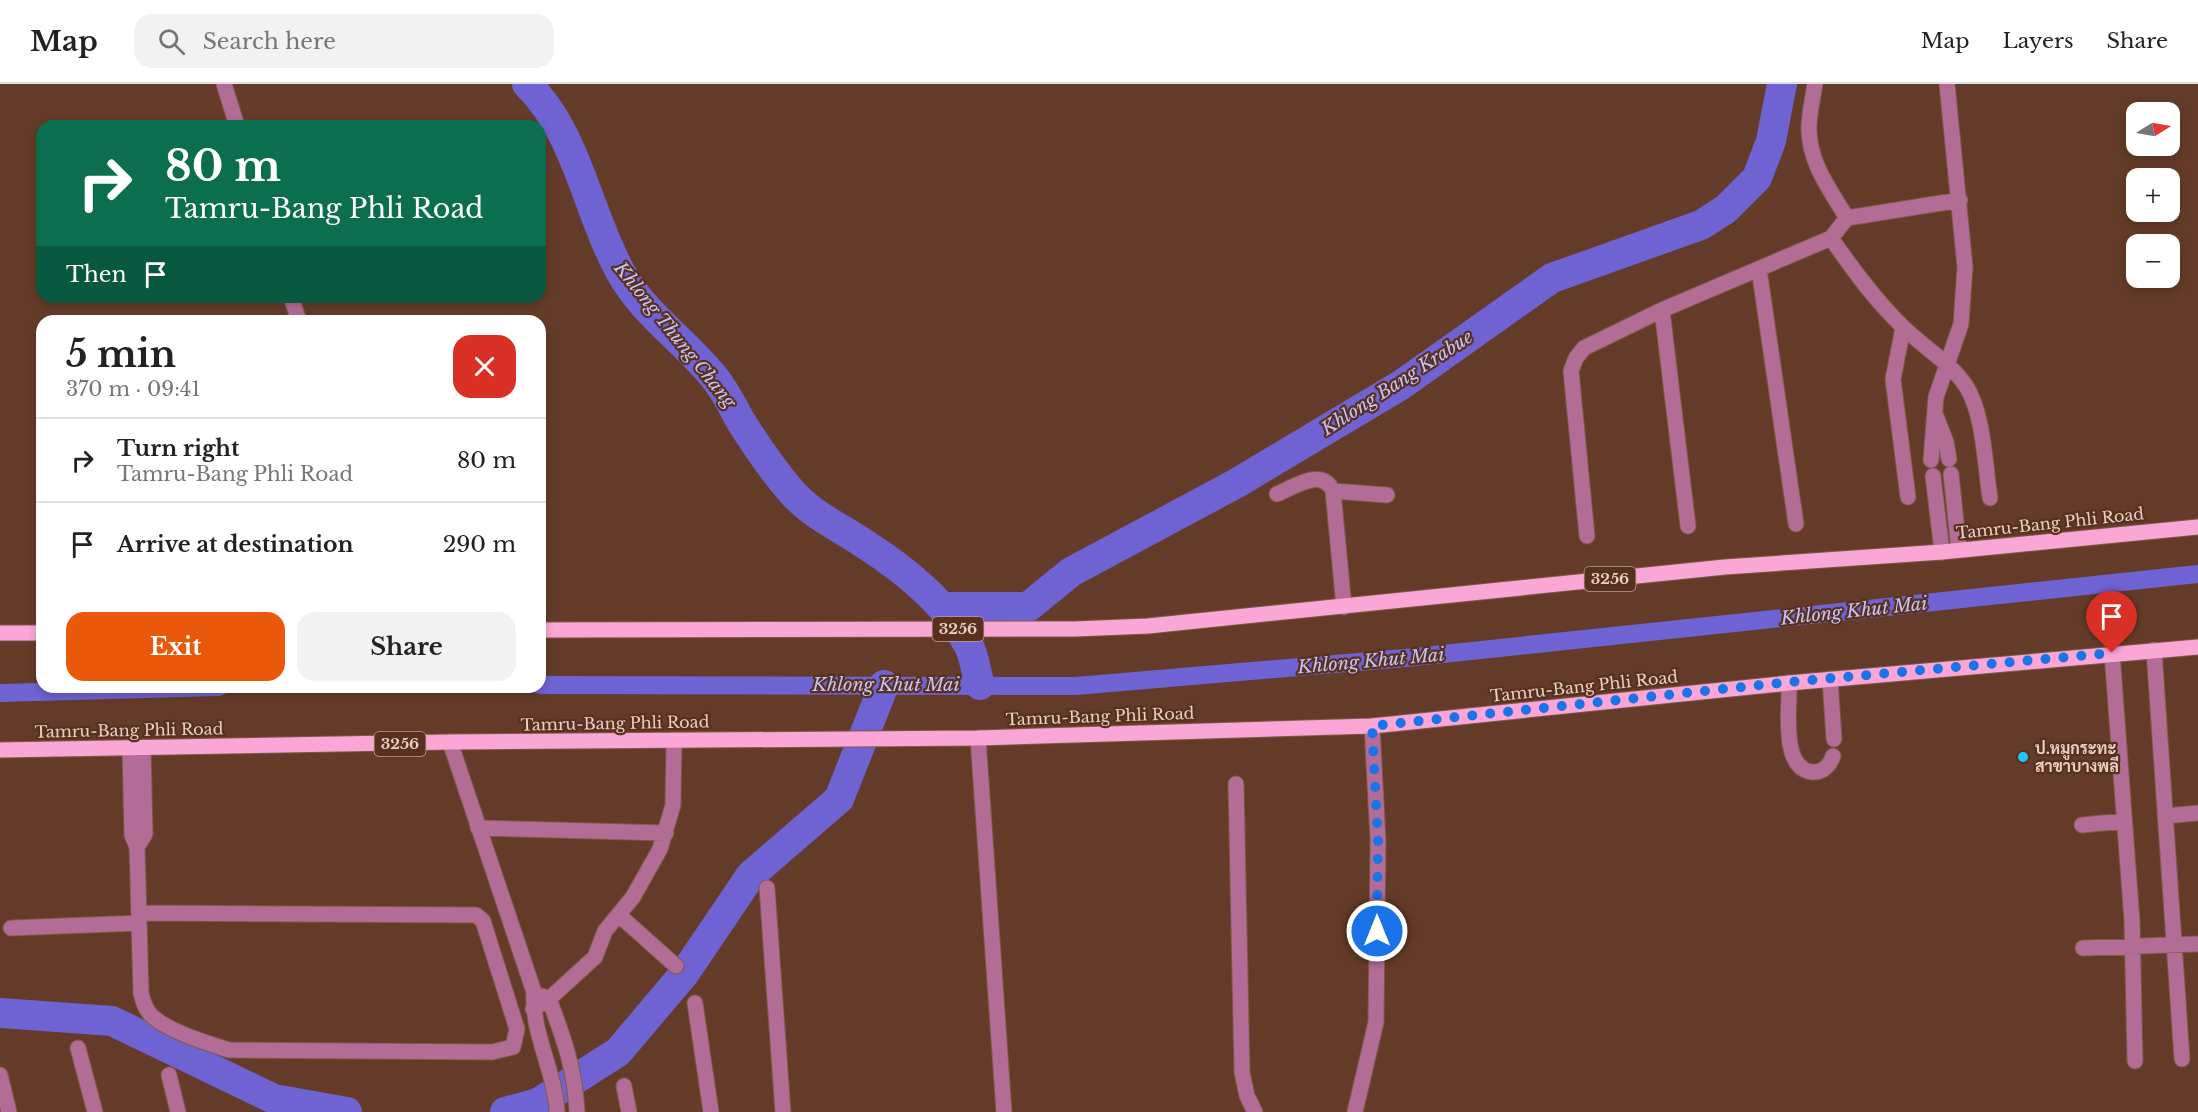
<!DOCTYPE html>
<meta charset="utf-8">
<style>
:root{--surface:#fff;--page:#f2f2f2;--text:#222;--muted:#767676;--line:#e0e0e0;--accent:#ea580c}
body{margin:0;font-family:"Libre Baskerville",Sarabun,serif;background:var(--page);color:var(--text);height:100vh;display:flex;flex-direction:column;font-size:22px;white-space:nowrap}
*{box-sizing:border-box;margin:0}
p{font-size:20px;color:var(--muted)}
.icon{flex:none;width:33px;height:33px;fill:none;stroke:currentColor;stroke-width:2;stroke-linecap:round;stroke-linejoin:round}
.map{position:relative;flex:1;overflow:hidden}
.side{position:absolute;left:36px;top:231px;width:510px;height:378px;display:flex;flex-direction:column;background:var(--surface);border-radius:18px;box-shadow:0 3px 9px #0003}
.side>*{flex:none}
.hud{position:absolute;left:36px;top:36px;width:510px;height:183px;border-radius:18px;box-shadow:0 3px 9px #0003;background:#0b6e4f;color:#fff;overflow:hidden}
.needle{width:39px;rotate:79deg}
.fabs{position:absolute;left:2126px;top:18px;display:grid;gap:12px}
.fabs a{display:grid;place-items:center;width:54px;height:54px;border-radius:12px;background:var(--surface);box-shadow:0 3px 9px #0003;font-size:30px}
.pin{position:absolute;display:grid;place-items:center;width:51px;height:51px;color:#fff;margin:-62px -26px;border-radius:50% 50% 50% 0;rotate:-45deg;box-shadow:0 0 6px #0007}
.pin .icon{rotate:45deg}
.me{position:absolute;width:66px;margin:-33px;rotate:0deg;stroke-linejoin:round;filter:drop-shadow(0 0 4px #0008)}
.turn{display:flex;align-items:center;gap:21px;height:126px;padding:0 30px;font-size:27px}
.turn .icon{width:78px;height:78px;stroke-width:2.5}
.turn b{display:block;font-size:42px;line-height:51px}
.then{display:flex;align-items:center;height:57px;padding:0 30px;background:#0003;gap:12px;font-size:22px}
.round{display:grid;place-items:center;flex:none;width:63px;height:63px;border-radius:18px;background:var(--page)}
.head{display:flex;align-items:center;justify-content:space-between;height:102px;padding:0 30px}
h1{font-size:36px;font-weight:800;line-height:45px}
.cta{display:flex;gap:12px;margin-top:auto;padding:12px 30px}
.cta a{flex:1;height:69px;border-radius:18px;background:var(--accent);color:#fff;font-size:24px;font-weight:800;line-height:69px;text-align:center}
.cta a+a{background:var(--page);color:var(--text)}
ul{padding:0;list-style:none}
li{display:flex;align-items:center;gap:18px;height:84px;padding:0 30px;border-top:2px solid var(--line)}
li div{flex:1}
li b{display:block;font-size:22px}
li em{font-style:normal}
header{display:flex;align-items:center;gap:36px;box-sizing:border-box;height:84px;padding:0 30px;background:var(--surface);border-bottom:2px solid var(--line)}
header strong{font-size:28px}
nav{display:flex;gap:33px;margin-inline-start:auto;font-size:21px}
.search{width:420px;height:54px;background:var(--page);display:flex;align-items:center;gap:15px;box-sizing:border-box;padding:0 21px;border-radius:18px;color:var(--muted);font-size:22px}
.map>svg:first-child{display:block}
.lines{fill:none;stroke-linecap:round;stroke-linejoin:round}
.canal{stroke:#6f62d3;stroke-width:18}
.river{stroke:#6f62d3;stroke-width:30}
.minor-casing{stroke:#7f5947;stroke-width:17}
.major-casing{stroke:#7f5947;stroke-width:17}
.minor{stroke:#b26c95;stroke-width:15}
.major{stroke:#faa6d6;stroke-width:15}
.route{stroke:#1a73e8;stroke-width:10;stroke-dasharray:0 18}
.poi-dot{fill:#1acafc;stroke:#58301e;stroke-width:2}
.labels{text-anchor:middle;stroke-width:4.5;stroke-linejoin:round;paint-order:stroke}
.shield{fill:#58301e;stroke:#be9f92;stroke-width:1.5}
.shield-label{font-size:15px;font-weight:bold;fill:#e9cfc4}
.street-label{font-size:16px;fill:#e9cfc4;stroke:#58301e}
.poi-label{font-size:16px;font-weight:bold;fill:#e9cfc4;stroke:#58301e;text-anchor:start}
.water-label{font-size:18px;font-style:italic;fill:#c4c4fd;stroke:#58301e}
</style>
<header>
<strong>Map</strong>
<div class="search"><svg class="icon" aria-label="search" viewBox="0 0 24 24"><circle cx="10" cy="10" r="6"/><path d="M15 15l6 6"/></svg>Search here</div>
<nav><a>Map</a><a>Layers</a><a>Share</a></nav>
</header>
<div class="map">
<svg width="2198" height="1028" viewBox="0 0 2198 1028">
<rect width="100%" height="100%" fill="#643b28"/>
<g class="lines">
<!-- canal -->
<path class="canal" d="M540,601L1076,602L1405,574L2198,490
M0,609L219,603"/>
<!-- river -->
<path class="river" d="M527,0C578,50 587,128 621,189C645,232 688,259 717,297C726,309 733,323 740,336C755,360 772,385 790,406C810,430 838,442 863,459C904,485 946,518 969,562C975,574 976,589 980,601
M943,523H1028L1071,488L1237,399L1401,301L1552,194L1701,141L1726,125L1757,94L1771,57L1782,0
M0,929L112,937L274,1015L347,1028
M505,1028L538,1019L618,968L684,890L751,791L839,715L884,601"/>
<defs>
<path id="minor" d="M224,0L237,42
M1847,134L1960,116
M1831,154C1853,186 1875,216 1903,243C1924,264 1950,278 1966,302C1984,330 1985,382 1990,414
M1759,185L1796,440
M291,213L299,237
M1662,226L1688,442
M1903,244L1893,295L1908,413
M1936,332L1946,358L1949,375
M1931,376L1936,313L1961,240L1965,183L1947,0
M1951,390L1959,466
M1933,392L1942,468
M1333,407L1344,523
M1277,410C1294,403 1322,383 1333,407L1387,411
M1587,452L1571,287L1576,274L1584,264L1662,226L1831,154L1847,134C1830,106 1808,77 1809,43C1809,29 1813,14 1815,0
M2154,566L2182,975
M2112,569L2132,837L2135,977
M1830,595L1834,655
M1789,599C1790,623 1780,684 1812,688C1823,689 1830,681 1833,672
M978,654L1004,1028
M450,658L534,908C531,948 555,987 557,1028
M130,664L132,751L137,763L141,909C143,917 145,925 151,931C165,946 209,960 229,966L492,968L513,963L517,945L483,837L476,831L139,829
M1236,700L1242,988L1247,1012L1255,1028
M2165,732L2198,729
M2082,741L2124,737
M478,744L666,749
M137,763L145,750L143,663
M767,804L783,1028
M620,832L676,882
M11,844L139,839
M2083,864L2198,860
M542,912L549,915C564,955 575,985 577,1028
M695,919L711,1028
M533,925L549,915L595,873L605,847L633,813L660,765L673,721L674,656
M78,964L95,1028
M0,991L9,1028
M169,991L178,1028
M624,1002L629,1028
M1355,1028L1376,938L1378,756L1372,642"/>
<path id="major" d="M540,546L1075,545L1148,542L1725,483L1942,468L2198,443
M0,549H42
M0,666L450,658L978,654L1372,642L1789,599L2198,563"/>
</defs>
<!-- minor casing -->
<use href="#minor" class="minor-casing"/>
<!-- major casing -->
<use href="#major" class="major-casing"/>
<!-- minor -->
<use href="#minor" class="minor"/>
<!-- major -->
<use href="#major" class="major"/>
</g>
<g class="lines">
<!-- route -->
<path class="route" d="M1377,847L1378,756L1372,642L1790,598L2112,569"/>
</g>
<!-- markers -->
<circle class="poi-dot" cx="2023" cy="673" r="6"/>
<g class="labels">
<!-- shield labels -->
<g class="shield">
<rect x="1584.5" y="483" width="51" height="24" rx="4.5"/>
<rect x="932.5" y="533" width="51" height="24" rx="4.5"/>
<rect x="374.5" y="648" width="51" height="24" rx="4.5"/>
</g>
<g class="shield-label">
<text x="1610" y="500">3256</text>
<text x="958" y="550">3256</text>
<text x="400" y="665">3256</text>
</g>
<!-- street labels -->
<g class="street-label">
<text transform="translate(2050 439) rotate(-6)" y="6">Tamru-Bang Phli Road</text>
<text transform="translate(1584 602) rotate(-6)" y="6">Tamru-Bang Phli Road</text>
<text transform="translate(1100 632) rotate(-2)" y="6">Tamru-Bang Phli Road</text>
<text transform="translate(615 639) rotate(-1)" y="6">Tamru-Bang Phli Road</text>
<text transform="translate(129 646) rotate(-1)" y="6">Tamru-Bang Phli Road</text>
</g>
<!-- poi labels -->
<g class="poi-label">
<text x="2035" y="670">ป.หมูกระทะ<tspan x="2035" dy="18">สาขาบางพลี</tspan></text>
</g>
<!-- water labels -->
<g class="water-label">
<text transform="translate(675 251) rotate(51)" y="6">Khlong Thung Chang</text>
<text transform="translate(1397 299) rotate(-33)" y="6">Khlong Bang Krabue</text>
<text transform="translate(1854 527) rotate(-6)" y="6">Khlong Khut Mai</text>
<text transform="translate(1371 577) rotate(-5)" y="6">Khlong Khut Mai</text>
<text x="886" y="607">Khlong Khut Mai</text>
</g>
</g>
</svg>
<div class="fabs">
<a><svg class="needle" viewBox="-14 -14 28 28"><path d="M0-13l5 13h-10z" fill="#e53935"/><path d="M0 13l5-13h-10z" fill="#767676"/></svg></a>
<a>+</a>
<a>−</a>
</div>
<div class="pin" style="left:2112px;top:569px;background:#d93025"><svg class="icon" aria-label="arrive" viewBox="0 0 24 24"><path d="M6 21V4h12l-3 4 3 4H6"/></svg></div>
<svg class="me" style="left:1377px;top:847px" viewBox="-20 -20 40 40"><circle r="17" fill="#1a73e8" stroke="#fff" stroke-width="3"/><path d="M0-11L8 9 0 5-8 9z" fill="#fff"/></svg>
<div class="hud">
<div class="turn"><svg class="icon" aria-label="right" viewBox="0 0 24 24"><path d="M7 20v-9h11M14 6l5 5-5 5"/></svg><div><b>80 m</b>Tamru-Bang Phli Road</div></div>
<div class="then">Then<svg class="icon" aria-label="arrive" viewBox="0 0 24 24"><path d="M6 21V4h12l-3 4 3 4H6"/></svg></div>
</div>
<section class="side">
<div class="head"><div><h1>5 min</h1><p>370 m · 09:41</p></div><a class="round" style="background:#d93025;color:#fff"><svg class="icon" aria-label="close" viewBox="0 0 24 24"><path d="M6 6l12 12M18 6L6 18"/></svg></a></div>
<ul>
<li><svg class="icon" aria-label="right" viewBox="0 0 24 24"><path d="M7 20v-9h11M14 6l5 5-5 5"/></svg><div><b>Turn right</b><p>Tamru-Bang Phli Road</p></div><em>80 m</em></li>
<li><svg class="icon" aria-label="arrive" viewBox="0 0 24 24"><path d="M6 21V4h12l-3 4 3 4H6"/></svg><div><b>Arrive at destination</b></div><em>290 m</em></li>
</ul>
<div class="cta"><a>Exit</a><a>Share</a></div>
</section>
</div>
